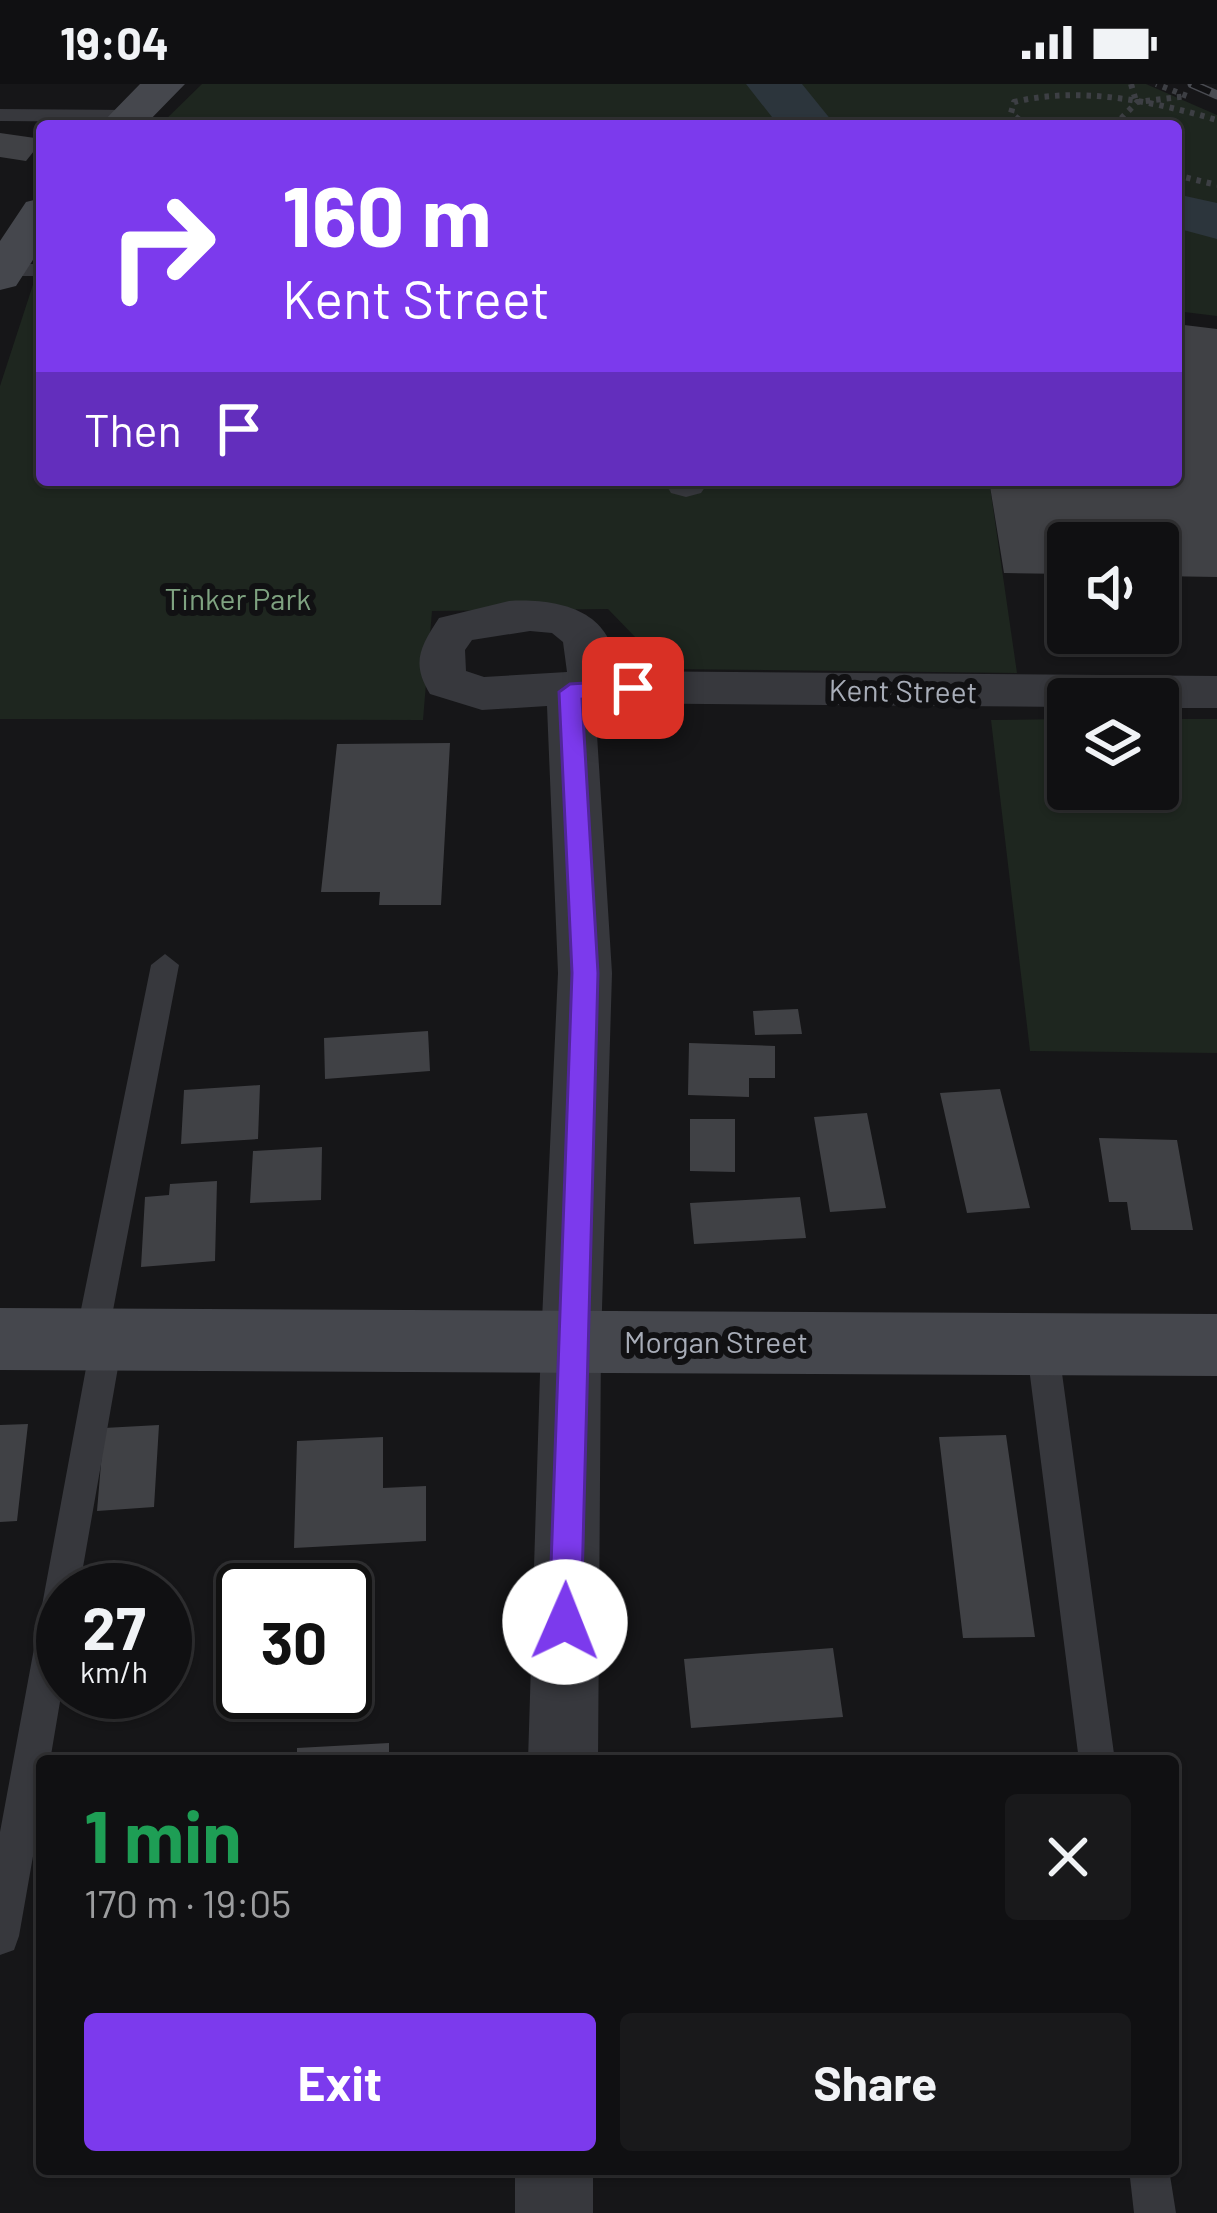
<!DOCTYPE html>
<meta charset="utf-8">
<style>
:root{--surface:#101012;--page:#19191b;--text:#f1f3f6;--muted:#9c9d9f;--line:#303032;--accent:#7c3aed}
body{margin:0;font-family:Barlow,sans-serif;background:var(--page);color:var(--text);height:100vh;display:flex;flex-direction:column;font-size:45px;white-space:nowrap}
*{box-sizing:border-box;margin:0}
p{font-size:39px;color:var(--muted)}
.icon{flex:none;width:66px;height:66px;fill:none;stroke:currentColor;stroke-width:2;stroke-linecap:round;stroke-linejoin:round}
.map{position:relative;flex:1;overflow:hidden}
.side{position:absolute;left:36px;top:1671px;width:1143px;height:420px;display:flex;flex-direction:column;background:var(--surface);border-radius:12px;box-shadow:0 3px 9px #0004,0 0 0 3px var(--line)}
.side>*{flex:none}
.hud{position:absolute;left:36px;top:36px;width:1146px;height:366px;border-radius:12px;box-shadow:0 3px 9px #0004,0 0 0 3px var(--line);background:#7c3aed;color:#fff;overflow:hidden}
.fabs{position:absolute;left:1047px;top:438px;display:grid;gap:24px}
.fabs a{display:grid;place-items:center;width:132px;height:132px;border-radius:12px;background:var(--surface);box-shadow:0 3px 9px #0004,0 0 0 3px var(--line);font-size:60px}
.speed{position:absolute;left:36px;top:1479px;display:flex;gap:24px;font-size:60px;font-weight:700;text-align:center}
.speed>*{display:grid;place-content:center;width:156px;height:156px;border-radius:50%;background:var(--surface);box-shadow:0 3px 9px #0004,0 0 0 3px var(--line);line-height:1}
.speed small{font-size:30px;font-weight:400}
.speed .limit{border:6px solid #111;border-radius:18px;background:#fff;color:#111}
.pin{position:absolute;display:grid;place-items:center;width:102px;height:102px;color:#fff;margin:-51px;border-radius:24px;box-shadow:0 6px 18px #0006}
.me{position:absolute;width:132px;margin:-66px;rotate:1deg;stroke-linejoin:round;filter:drop-shadow(0 0 9px #0008)}
.turn{display:flex;align-items:center;gap:42px;height:252px;padding:0 48px;font-size:54px}
.turn .icon{width:156px;height:156px;stroke-width:2.5}
.turn b{display:block;font-size:84px;line-height:102px}
.then{display:flex;align-items:center;height:114px;padding:0 48px;background:#0003;gap:24px;font-size:45px}
.round{display:grid;place-items:center;flex:none;width:126px;height:126px;border-radius:12px;background:var(--page)}
.overview{display:flex;align-items:center;justify-content:space-between;height:204px;padding:0 48px}
h1{font-size:72px;font-weight:700;line-height:90px;color:#1e9e55}
.action{display:flex;gap:24px;margin-top:auto;padding:24px 48px}
.action a{flex:1;height:138px;border-radius:12px;background:var(--accent);color:#fff;font-size:48px;font-weight:700;line-height:138px;text-align:center}
.action a+a{background:var(--page);color:var(--text)}
.status{display:flex;justify-content:space-between;align-items:center;height:84px;padding:0 60px;background:var(--surface);direction:ltr}
.status svg{height:33px;fill:currentColor}
.map>svg:first-child{display:block}
.green{fill:#1e261f}
.lines{fill:none;stroke-linecap:round;stroke-linejoin:round}
.river{fill:#2c353c;fill-rule:evenodd}
.building{fill:#404145}
.path{stroke:#3d3f44;stroke-width:6;stroke-dasharray:4.5 6;stroke-linecap:butt}
.lane{fill:#37383d;fill-rule:evenodd}
.street{fill:#37383d;fill-rule:evenodd}
.secondary{fill:#45474d;fill-rule:evenodd}
.rail-casing{stroke:#4a4c52;stroke-width:9}
.rail{stroke:#111113;stroke-width:6;stroke-dasharray:20;stroke-linecap:butt}
.route{fill:#7c3aed;stroke:#51269a;stroke-width:3}
.labels{text-anchor:middle;stroke-width:12;stroke-linejoin:round;paint-order:stroke}
.park-label{font-size:30px;fill:#7fa381;stroke:#111113}
.street-label{font-size:30px;fill:#a8adb8;stroke:#111113}
</style>
<div class="status"><b>19:04</b><svg viewBox="0 0 49 12"><path d="M0 12V9h3v3zM5 12V6h3v6zM10 12V3h3v9zM15 12V0h3v12zM26 1h20v11H26zM47 4h2v5h-2z"/></svg></div>
<div class="map">
<svg width="1217" height="2129" viewBox="0 0 1217 2129">
<rect width="100%" height="100%" fill="#161618"/>
<!-- green -->
<path class="green" d="M202,0H1146L1217,31V232L1176,227V42H159Z
M42,173V396H989L1017,589L666,585L608,525L432,527L423,636L0,635V302Z
M1068,635V705H1158V635H1217V969L1030,967L991,636Z"/>
<g class="lines">
<!-- river -->
<path class="river" d="M746,0H802L836,42H779Z
M1176,110L1217,119V155L1176,144Z"/>
</g>
<!-- building -->
<path class="building" d="M0,49L42,55V57L26,77L0,73Z
M1176,240L1217,245V493L1158,492V459H1068V490L1004,489L989,396H1176Z
M450,659L441,821H379L380,808H321L337,660Z
M798,925L802,950L755,951L753,927Z
M428,947L430,987L325,995L324,954Z
M689,959L775,962V994H749V1013L688,1011Z
M260,1001L258,1055L181,1060L184,1006Z
M1000,1005L1030,1124L967,1129L940,1009Z
M867,1029L886,1124L830,1128L814,1033Z
M690,1035H735V1088L690,1087Z
M1099,1054L1177,1056L1193,1146H1131L1127,1118H1109Z
M322,1063L321,1116L250,1119L253,1067Z
M217,1097L215,1177L141,1183L145,1113L169,1111L170,1100Z
M800,1113L806,1154L694,1160L690,1119Z
M28,1340L17,1437L0,1438V1341Z
M159,1341L154,1423L97,1427L104,1344Z
M1006,1351L1035,1553L963,1554L939,1353Z
M383,1353V1404L426,1402V1457L294,1464L297,1357Z
M833,1564L843,1633L691,1644L684,1575Z
M389,1659V1677H297V1664Z"/>
<g class="lines">
<!-- path -->
<path class="path" d="M1131,0L1136,17
M1027,42L1011,29L1014,18C1081,2 1152,17 1217,36
M1114,42L1137,18L1187,12L1156,0
M1176,91L1217,101"/>
<!-- lane -->
<path class="lane" d="M0,25L130,26L140,32L130,38L0,37Z
M0,180H42V192H0Z
M165,870L179,881L110,1242L118,1245L123,1255L79,1506H63V1600L50,1677H42V1721L19,1852L14,1866L0,1871V1748L89,1268L80,1265L75,1255L151,881Z
M1042,1246L1053,1250L1058,1260L1115,1677H1079L1026,1260L1031,1250Z
M1129,2085H1169L1176,2129H1134Z"/>
<!-- street -->
<path class="street" d="M663,396H707L708,399L701,409L686,413L671,409Z
M509,517C559,514 616,527 615,587L1217,592V624H1158V615H1068V623L595,619L612,889L601,1258L598,1677H528L541,1258L558,889L547,622L482,626L430,610C411,579 420,563 439,534ZM530,547L552,549L563,558L567,588L484,593L466,587L465,566L472,556Z
M515,2085H593V2129H515Z"/>
<!-- secondary -->
<path class="secondary" d="M140,0H185L144,42H99Z
M42,114V162L16,202L0,206V157L26,118Z
M0,1224L1217,1230V1292L0,1286Z"/>
<defs>
<path id="rail" d="M1192,0L1217,11"/>
</defs>
<!-- rail casing -->
<use href="#rail" class="rail-casing"/>
<!-- rail -->
<use href="#rail" class="rail"/>
</g>
<!-- route -->
<path class="route" d="M633,596L641,598V609L582,615L598,889L581,1538L576,1548L565,1553L554,1548L549,1538L572,889L559,608L570,600Z"/>
<g class="labels">
<!-- park labels -->
<g class="park-label">
<text x="238" y="526">Tinker Park</text>
</g>
<!-- street labels -->
<g class="street-label">
<text transform="translate(903 608) rotate(1)" y="10">Kent Street</text>
<text x="716" y="1269">Morgan Street</text>
</g>
</g>
</svg>
<div class="fabs">
<a><svg class="icon" aria-label="sound" viewBox="0 0 24 24"><path d="M4 9h4l5-4v14l-5-4H4zM17 9q2 3 0 6"/></svg></a>
<a><svg class="icon" aria-label="layers" viewBox="0 0 24 24"><path d="M12 4l9 5-9 5-9-5zM3 14l9 5 9-5"/></svg></a>
</div>
<div class="speed"><div>27<small>km/h</small></div><div class="limit">30</div></div>
<div class="pin" style="left:633px;top:604px;background:#d93025"><svg class="icon" aria-label="arrive" viewBox="0 0 24 24"><path d="M6 21V4h12l-3 4 3 4H6"/></svg></div>
<svg class="me" style="left:565px;top:1538px" viewBox="-20 -20 40 40"><circle r="19" fill="#fff"/><path d="M0-13L10 11 0 6-10 11z" fill="#7c3aed"/></svg>
<div class="hud">
<div class="turn"><svg class="icon" aria-label="right" viewBox="0 0 24 24"><path d="M7 20v-9h11M14 6l5 5-5 5"/></svg><div><b>160 m</b>Kent Street</div></div>
<div class="then">Then<svg class="icon" aria-label="arrive" viewBox="0 0 24 24"><path d="M6 21V4h12l-3 4 3 4H6"/></svg></div>
</div>
<section class="side">
<div class="overview"><div><h1>1 min</h1><p>170 m · 19:05</p></div><a class="round"><svg class="icon" aria-label="close" viewBox="0 0 24 24"><path d="M6 6l12 12M18 6L6 18"/></svg></a></div>
<div class="action"><a>Exit</a><a>Share</a></div>
</section>
</div>
